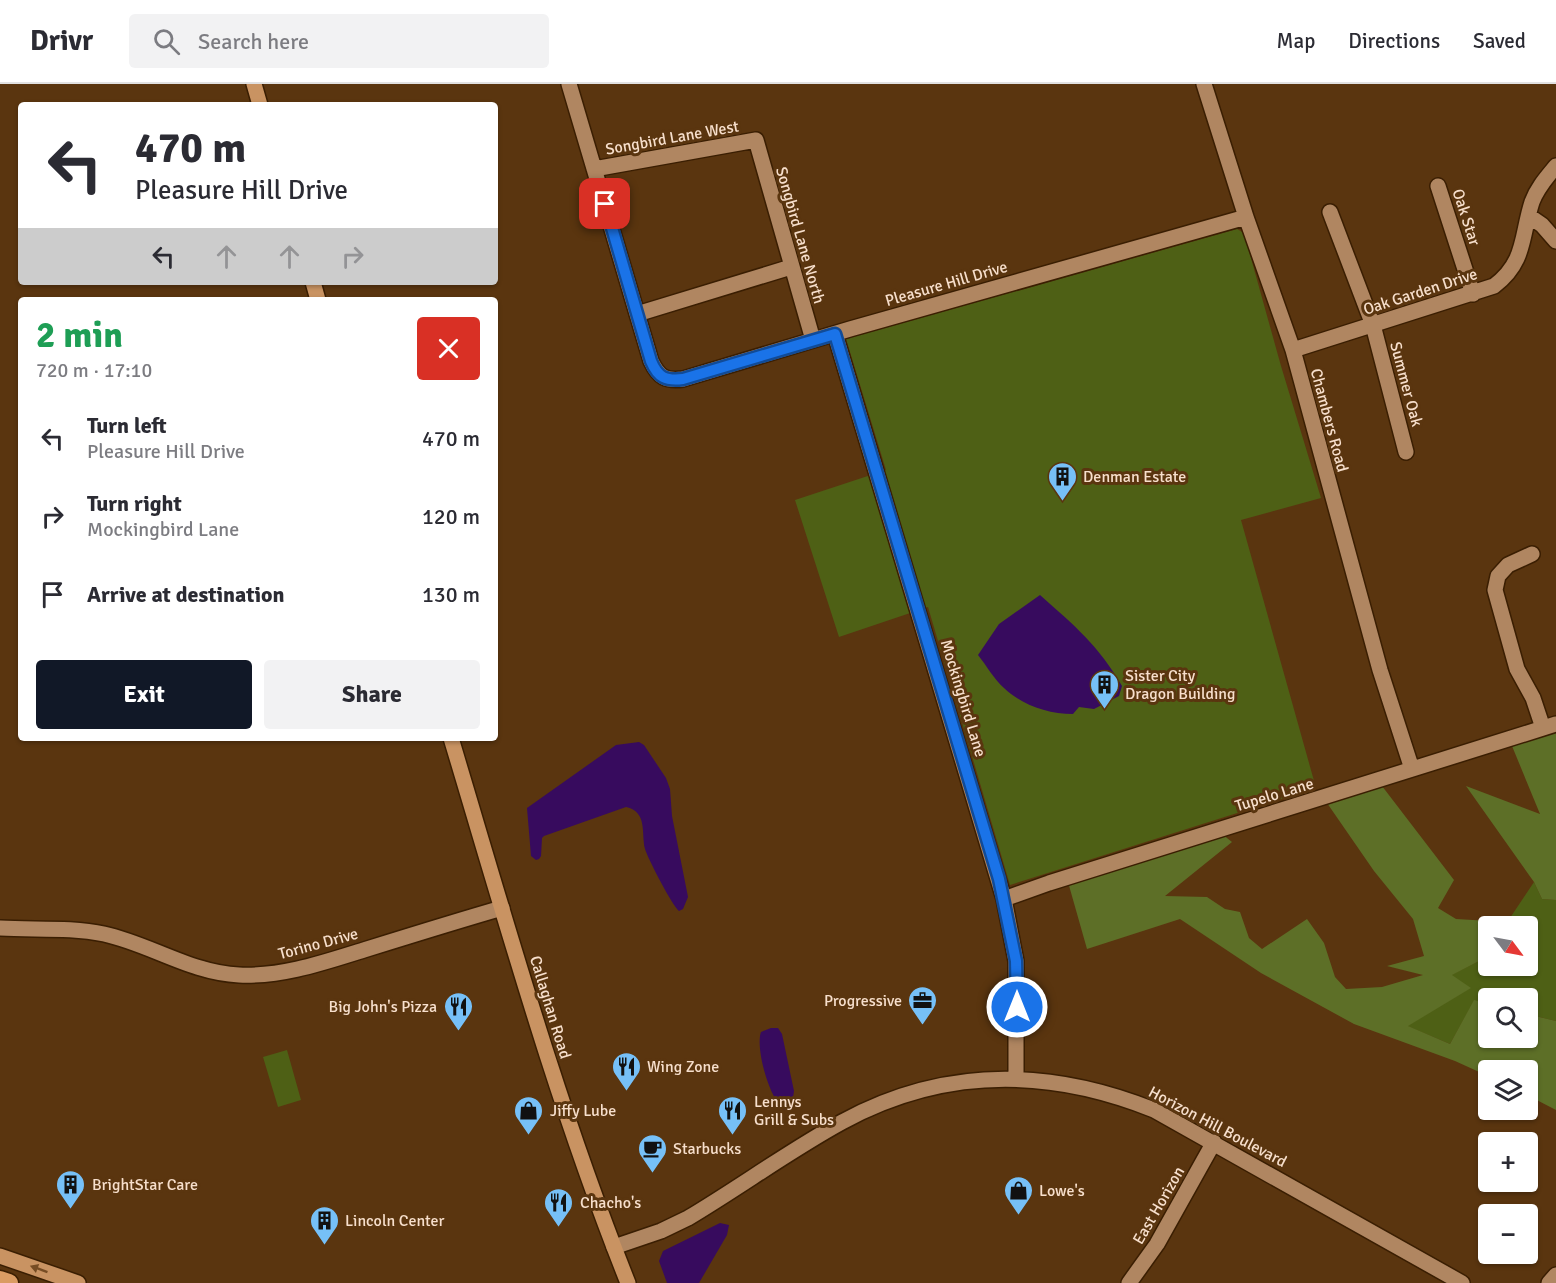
<!DOCTYPE html>
<meta charset="utf-8">
<style>
:root{--surface:#fff;--page:#f2f2f3;--text:#2b2b33;--muted:#7c7c81;--line:#e1e1e2;--accent:#111827}
body{margin:0;font-family:Signika,sans-serif;background:var(--page);color:var(--text);height:100vh;display:flex;flex-direction:column;font-size:22px;white-space:nowrap}
*{box-sizing:border-box;margin:0}
p{font-size:20px;color:var(--muted)}
.icon{flex:none;width:33px;height:33px;fill:none;stroke:currentColor;stroke-width:2;stroke-linecap:round;stroke-linejoin:round}
.map{position:relative;flex:1;overflow:hidden}
.side{position:absolute;left:18px;top:213px;width:480px;height:444px;display:flex;flex-direction:column;background:var(--surface);border-radius:6px;box-shadow:0 2px 4px #0004}
.side>*{flex:none}
.guide{position:absolute;left:18px;top:18px;width:480px;height:183px;border-radius:6px;box-shadow:0 2px 4px #0004;background:#fff;color:var(--text);overflow:hidden}
.needle{width:39px;rotate:122deg}
.tools{position:absolute;left:1478px;top:832px;display:grid;gap:12px}
.tools a{display:grid;place-items:center;width:60px;height:60px;border-radius:6px;background:var(--surface);box-shadow:0 2px 4px #0004;font-size:30px}
.pin{position:absolute;display:grid;place-items:center;width:51px;height:51px;color:#fff;margin:-26px;border-radius:12px;box-shadow:0 3px 9px #0006}
.me{position:absolute;width:66px;margin:-33px;rotate:0deg;stroke-linejoin:round;filter:drop-shadow(0 0 4px #0008)}
.turn{display:flex;align-items:center;gap:21px;height:126px;padding:0 18px;font-size:27px}
.turn .icon{width:78px;height:78px;stroke-width:2.5}
.turn b{display:block;font-size:42px;line-height:51px}
.lanes{display:flex;align-items:center;height:57px;padding:0 18px;background:#0003;justify-content:center;gap:30px;direction:ltr}
.lanes .off{opacity:.35}
.round{display:grid;place-items:center;flex:none;width:63px;height:63px;border-radius:6px;background:var(--page)}
.head{display:flex;align-items:center;justify-content:space-between;height:102px;padding:0 18px}
h1{font-size:36px;font-weight:800;line-height:45px;color:#1e9e55}
.action{display:flex;gap:12px;margin-top:auto;padding:12px 18px}
.action a{flex:1;height:69px;border-radius:6px;background:var(--accent);color:#fff;font-size:24px;font-weight:800;line-height:69px;text-align:center}
.action a+a{background:var(--page);color:var(--text)}
ul{padding:0;list-style:none}
li{display:flex;align-items:center;gap:18px;height:78px;padding:0 18px}
li div{flex:1}
li b{display:block;font-size:22px}
li em{font-style:normal}
header{display:flex;align-items:center;gap:36px;box-sizing:border-box;height:84px;padding:0 30px;background:var(--surface);border-bottom:2px solid var(--line)}
header strong{font-size:28px}
nav{display:flex;gap:33px;margin-inline-start:auto;font-size:21px}
.search{width:420px;height:54px;background:var(--page);display:flex;align-items:center;gap:15px;box-sizing:border-box;padding:0 21px;border-radius:6px;color:var(--muted);font-size:22px}
.map>svg:first-child{display:block}
.green{fill:#4e6015}
.forest{fill:#5d6f27}
.water{fill:#370b5e}
.lines{fill:none;stroke-linecap:round;stroke-linejoin:round}
.minor-casing{stroke:#3a1e02;stroke-width:18}
.major-casing{stroke:#3a1e02;stroke-width:18}
.highway-casing{stroke:#3a1e02;stroke-width:21}
.minor{stroke:#b08661;stroke-width:15}
.major{stroke:#c99362;stroke-width:15}
.highway{stroke:#da9c63;stroke-width:18}
.oneway{fill:#764c24}
.route-casing{stroke:#114b97;stroke-width:15}
.route{stroke:#1a73e8;stroke-width:10}
.labels{text-anchor:middle;stroke-width:6;stroke-linejoin:round;paint-order:stroke}
.street-label{font-size:16px;fill:#f7dfcc;stroke:#5a350f}
.poi-label{font-size:16px;fill:#f7dfcc;stroke:#5a350f;text-anchor:start}
</style>
<header>
<strong>Drivr</strong>
<div class="search"><svg class="icon" aria-label="search" viewBox="0 0 24 24"><circle cx="10" cy="10" r="6"/><path d="M15 15l6 6"/></svg>Search here</div>
<nav><a>Map</a><a>Directions</a><a>Saved</a></nav>
</header>
<div class="map">
<svg width="1556" height="1199" viewBox="0 0 1556 1199">
<rect width="100%" height="100%" fill="#5a350f"/>
<!-- green -->
<path class="green" d="M1237,145L1244,149L1281,282L1321,414L1241,436L1316,704L1010,801L928,523L839,553L795,416L886,386L846,255Z
M1534,798L1542,815L1556,816V937L1527,930V915H1488V920L1474,917L1450,960L1407,942L1470,904L1451,891L1483,875L1488,867V882H1527V843H1504Z
M287,966L301,1016L278,1023L263,973Z"/>
<!-- forest -->
<path class="forest" d="M1556,648V816L1542,815L1534,798L1466,702L1540,730L1512,662Z
M1382,702L1454,796L1438,824L1456,835L1507,838L1504,843H1488V867L1483,875L1452,891L1471,904L1408,942L1450,960L1474,916L1488,920V954H1527V930L1556,937V1026L1527,1011V987H1488V992L1455,977L1354,940L1261,889L1180,835L1087,865L1068,798L1222,750L1232,758L1165,812L1207,813L1225,825L1240,828L1249,854L1262,865L1307,835L1324,859L1335,893L1346,905L1382,903L1423,891L1387,882L1424,872L1413,835L1374,787L1327,719Z"/>
<!-- water -->
<path class="water" d="M1040,511C1075,542 1098,561 1122,602L1119,612L1094,625L1079,623L1073,630C1048,630 1022,621 1004,604C994,595 986,581 978,571L999,540Z
M639,658L644,661L666,694L670,705L672,732L688,813L683,825L679,827C672,821 648,775 645,765C641,749 648,728 626,723L544,752L542,754L541,772L539,775L536,776L531,772L527,724L616,661Z
M771,944H778L782,950L794,1007L791,1027H786C770,1018 755,964 761,948Z
M720,1139L729,1141L727,1151L699,1199H667L659,1177L663,1167Z"/>
<g class="lines">
<defs>
<path id="minor" d="M569,0L651,277C659,294 666,297 683,295L850,245L1246,133
M1204,0L1246,133L1293,266L1380,586L1412,685
M594,85L756,56L813,256
M1438,102L1473,210
M1330,128L1373,241L1406,368
M1529,132L1542,141L1556,157
M637,230L791,183
M835,250L1004,815L1016,877V995
M1293,266L1494,202C1526,178 1521,152 1532,118C1537,104 1547,93 1556,82
M1532,470L1508,481L1498,492L1495,506L1517,585L1533,614L1543,644
M1004,815L1049,799L1556,640
M0,844C34,846 71,843 104,850C150,860 191,889 239,891C283,893 325,878 367,865C412,851 457,837 502,824
M614,1163L661,1147L688,1134C740,1103 789,1067 842,1038C943,983 1049,984 1154,1026L1462,1199
M1129,1199L1157,1160L1214,1058
M1549,1199L1556,1191"/>
<path id="major" d="M254,0L260,21
M313,198L318,216
M451,654C506,837 557,1021 628,1199
M0,1172L78,1199"/>
<path id="highway" d="M0,1196L9,1199"/>
</defs>
<!-- minor casing -->
<use href="#minor" class="minor-casing"/>
<!-- major casing -->
<use href="#major" class="major-casing"/>
<!-- highway casing -->
<use href="#highway" class="highway-casing"/>
<!-- minor -->
<use href="#minor" class="minor"/>
<!-- major -->
<use href="#major" class="major"/>
<!-- highway -->
<use href="#highway" class="highway"/>
</g>
<!-- one-way arrows -->
<defs><path id="oneway-solid" d="M-6-.8H1V-3.2L6.5 0L1 3.2V.8H-6Z" transform="scale(1.5)"/></defs>
<use class="oneway" href="#oneway-solid" transform="translate(39 1185) rotate(-160)"/>
<g class="lines">
<defs>
<path id="route" d="M605,120L651,277C658,294 666,297 683,295L835,250L999,795L1016,877L1017,923"/>
</defs>
<!-- route casing -->
<use href="#route" class="route-casing"/>
<!-- route -->
<use href="#route" class="route"/>
</g>
<!-- icons -->
<defs>
<symbol id="building-pin" viewBox="-11 -11 22 30"><path d="M0 17L-7.5 6A9.5 9.5 0 1 1 7.5 6Z" fill="#76c0f7" stroke="#5a350f"/><path d="M-4-6H4V6H1V3H-1V6H-4ZM-2.5-4.3h1.7v1.8h-1.7ZM.8-4.3h1.7v1.8H.8ZM-2.5-1h1.7V.8h-1.7ZM.8-1h1.7V.8H.8Z" fill="#111"/></symbol>
<symbol id="office-pin" viewBox="-11 -11 22 30"><path d="M0 17L-7.5 6A9.5 9.5 0 1 1 7.5 6Z" fill="#76c0f7" stroke="#5a350f"/><path d="M-6-3h4V-5.5h4V-3h4V5H-6ZM-1-4.5V-3h2v-1.5ZM-6 0V1H6V0Z" fill="#111"/></symbol>
<symbol id="restaurant-pin" viewBox="-11 -11 22 30"><path d="M0 17L-7.5 6A9.5 9.5 0 1 1 7.5 6Z" fill="#76c0f7" stroke="#5a350f"/><path d="M-5-6h1v4h1v-4h1v4h1v-4h1v5L-1.5 .5V6h-2V.5L-5-1ZM5-6V6H3V1.5H1.5Q1.5-4 5-6Z" fill="#111"/></symbol>
<symbol id="shop-pin" viewBox="-11 -11 22 30"><path d="M0 17L-7.5 6A9.5 9.5 0 1 1 7.5 6Z" fill="#76c0f7" stroke="#5a350f"/><path d="M-5-2.5h2.3a2.7 3.5 0 0 1 5.4 0H5L5.5 6h-11ZM-1.5-2.5h3a1.5 2.3 0 0 0-3 0Z" fill="#111"/></symbol>
<symbol id="cafe-pin" viewBox="-11 -11 22 30"><path d="M0 17L-7.5 6A9.5 9.5 0 1 1 7.5 6Z" fill="#76c0f7" stroke="#5a350f"/><path d="M-5.5-4.5H6V0H3Q3 3.5 0 3.5H-2.5Q-5.5 3.5-5.5 0ZM3-3.2v2h1.7v-2ZM-6 4.5H4V6H-6Z" fill="#111"/></symbol>
</defs>
<g fill-rule="evenodd">
<use href="#building-pin" x="1046" y="376" width="33" height="45"/>
<use href="#building-pin" x="1088" y="584" width="33" height="45"/>
<use href="#office-pin" x="906" y="900" width="33" height="45"/>
<use href="#restaurant-pin" x="442" y="906" width="33" height="45"/>
<use href="#restaurant-pin" x="610" y="966" width="33" height="45"/>
<use href="#shop-pin" x="512" y="1010" width="33" height="45"/>
<use href="#restaurant-pin" x="716" y="1010" width="33" height="45"/>
<use href="#cafe-pin" x="636" y="1048" width="33" height="45"/>
<use href="#building-pin" x="54" y="1084" width="33" height="45"/>
<use href="#shop-pin" x="1002" y="1090" width="33" height="45"/>
<use href="#restaurant-pin" x="542" y="1102" width="33" height="45"/>
<use href="#building-pin" x="308" y="1120" width="33" height="45"/>
</g>
<g class="labels">
<!-- street labels -->
<g class="street-label">
<text transform="translate(672 53) rotate(-10)" y="6">Songbird Lane West</text>
<text transform="translate(1467 133) rotate(72)" y="6">Oak Star</text>
<text transform="translate(801 151) rotate(74)" y="6">Songbird Lane North</text>
<text transform="translate(946 199) rotate(-16)" y="6">Pleasure Hill Drive</text>
<text transform="translate(1420 207) rotate(-18)" y="6">Oak Garden Drive</text>
<text transform="translate(1407 300) rotate(75)" y="6">Summer Oak</text>
<text transform="translate(1330 336) rotate(75)" y="6">Chambers Road</text>
<text transform="translate(964 614) rotate(73)" y="6">Mockingbird Lane</text>
<text transform="translate(1274 710) rotate(-17)" y="6">Tupelo Lane</text>
<text transform="translate(318 859) rotate(-15)" y="6">Torino Drive</text>
<text transform="translate(551 923) rotate(73)" y="6">Callaghan Road</text>
<text transform="translate(1218 1042) rotate(28)" y="6">Horizon Hill Boulevard</text>
<text transform="translate(1158 1121) rotate(-60)" y="6">East Horizon</text>
</g>
<!-- poi labels -->
<g class="poi-label">
<text x="1083" y="398">Denman Estate</text>
<text x="1125" y="597">Sister City<tspan x="1125" dy="18">Dragon Building</tspan></text>
<text x="902" y="922" text-anchor="end">Progressive</text>
<text x="437" y="928" text-anchor="end">Big John's Pizza</text>
<text x="647" y="988">Wing Zone</text>
<text x="754" y="1023">Lennys<tspan x="754" dy="18">Grill &amp; Subs</tspan></text>
<text x="550" y="1032">Jiffy Lube</text>
<text x="673" y="1070">Starbucks</text>
<text x="92" y="1106">BrightStar Care</text>
<text x="1039" y="1112">Lowe's</text>
<text x="580" y="1124">Chacho's</text>
<text x="345" y="1142">Lincoln Center</text>
</g>
</g>
</svg>
<div class="tools">
<a><svg class="needle" viewBox="-14 -14 28 28"><path d="M0-13l5 13h-10z" fill="#e53935"/><path d="M0 13l5-13h-10z" fill="#7c7c81"/></svg></a>
<a><svg class="icon" aria-label="search" viewBox="0 0 24 24"><circle cx="10" cy="10" r="6"/><path d="M15 15l6 6"/></svg></a>
<a><svg class="icon" aria-label="layers" viewBox="0 0 24 24"><path d="M12 4l9 5-9 5-9-5zM3 14l9 5 9-5"/></svg></a>
<a>+</a>
<a>−</a>
</div>
<div class="pin" style="left:605px;top:120px;background:#d93025"><svg class="icon" aria-label="arrive" viewBox="0 0 24 24"><path d="M6 21V4h12l-3 4 3 4H6"/></svg></div>
<svg class="me" style="left:1017px;top:923px" viewBox="-20 -20 40 40"><circle r="17" fill="#1a73e8" stroke="#fff" stroke-width="3"/><path d="M0-11L8 9 0 5-8 9z" fill="#fff"/></svg>
<div class="guide">
<div class="turn"><svg class="icon" aria-label="left" viewBox="0 0 24 24"><path d="M17 20v-9H6M10 6l-5 5 5 5"/></svg><div><b>470 m</b>Pleasure Hill Drive</div></div>
<div class="lanes"><svg class="icon" aria-label="left" viewBox="0 0 24 24"><path d="M17 20v-9H6M10 6l-5 5 5 5"/></svg><svg class="icon off" aria-label="ahead" viewBox="0 0 24 24"><path d="M12 20V5M6 11l6-6 6 6"/></svg><svg class="icon off" aria-label="ahead" viewBox="0 0 24 24"><path d="M12 20V5M6 11l6-6 6 6"/></svg><svg class="icon off" aria-label="right" viewBox="0 0 24 24"><path d="M7 20v-9h11M14 6l5 5-5 5"/></svg></div>
</div>
<section class="side">
<div class="head"><div><h1>2 min</h1><p>720 m · 17:10</p></div><a class="round" style="background:#d93025;color:#fff"><svg class="icon" aria-label="close" viewBox="0 0 24 24"><path d="M6 6l12 12M18 6L6 18"/></svg></a></div>
<ul>
<li><svg class="icon" aria-label="left" viewBox="0 0 24 24"><path d="M17 20v-9H6M10 6l-5 5 5 5"/></svg><div><b>Turn left</b><p>Pleasure Hill Drive</p></div><em>470 m</em></li>
<li><svg class="icon" aria-label="right" viewBox="0 0 24 24"><path d="M7 20v-9h11M14 6l5 5-5 5"/></svg><div><b>Turn right</b><p>Mockingbird Lane</p></div><em>120 m</em></li>
<li><svg class="icon" aria-label="arrive" viewBox="0 0 24 24"><path d="M6 21V4h12l-3 4 3 4H6"/></svg><div><b>Arrive at destination</b></div><em>130 m</em></li>
</ul>
<div class="action"><a>Exit</a><a>Share</a></div>
</section>
</div>
